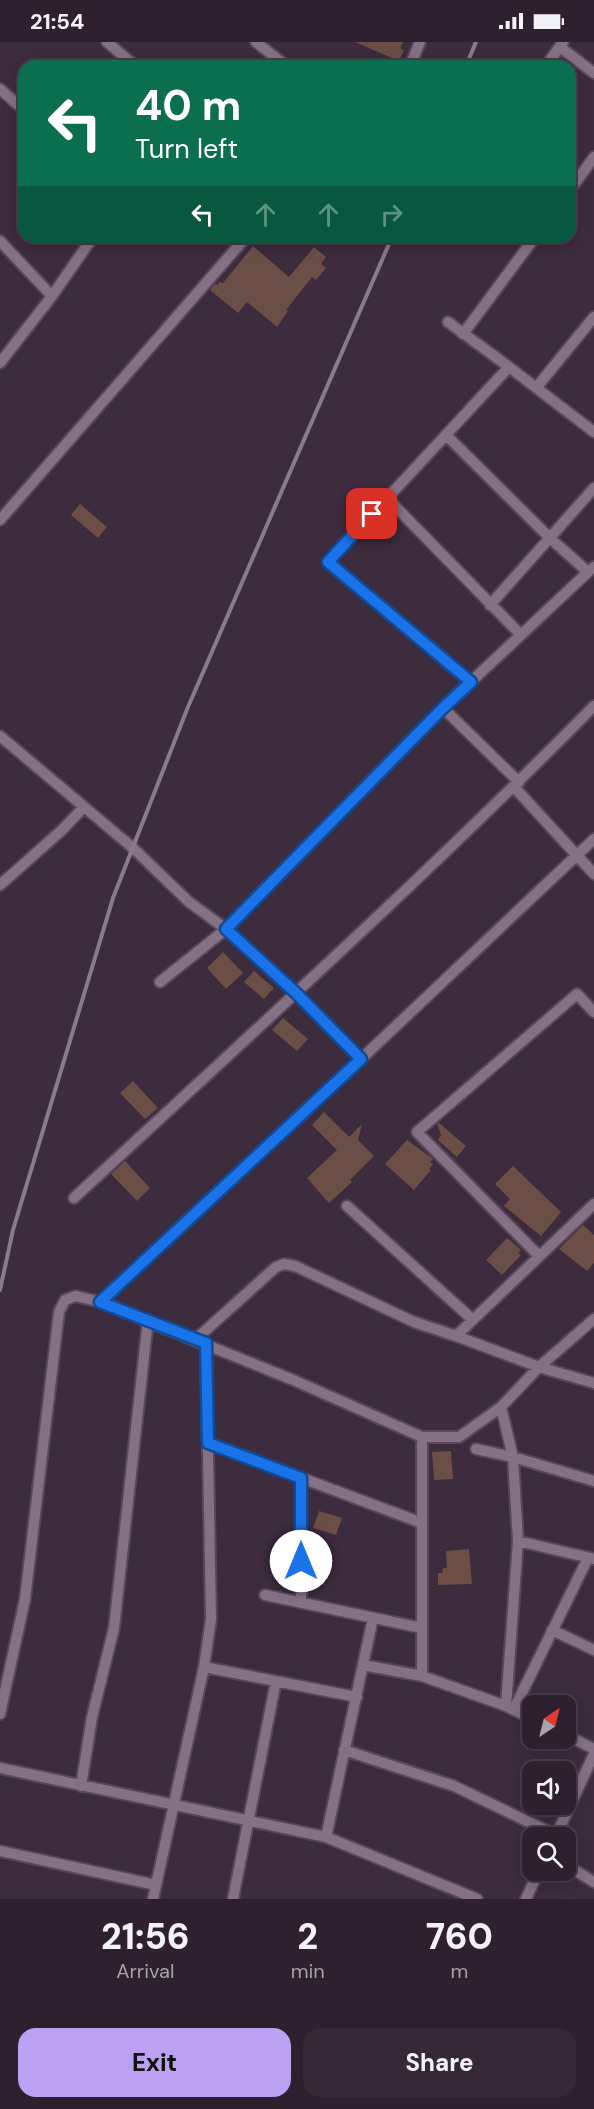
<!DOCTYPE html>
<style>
:root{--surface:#2e202e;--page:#362836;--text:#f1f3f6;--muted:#a7a3aa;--line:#493e4a;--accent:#bca0f2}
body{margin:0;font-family:"DM Sans",sans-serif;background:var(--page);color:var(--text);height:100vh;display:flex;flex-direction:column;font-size:22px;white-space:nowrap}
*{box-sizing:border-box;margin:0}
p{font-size:20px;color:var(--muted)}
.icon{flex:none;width:33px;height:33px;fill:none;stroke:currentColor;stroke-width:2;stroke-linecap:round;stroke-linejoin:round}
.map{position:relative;height:1857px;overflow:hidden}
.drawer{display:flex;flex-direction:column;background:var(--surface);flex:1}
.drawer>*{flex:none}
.hud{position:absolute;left:18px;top:18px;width:558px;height:183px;border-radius:18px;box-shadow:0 3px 15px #0003,0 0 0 2px var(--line);background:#0b6e4f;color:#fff;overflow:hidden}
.needle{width:39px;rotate:35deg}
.fabs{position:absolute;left:522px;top:1653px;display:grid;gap:12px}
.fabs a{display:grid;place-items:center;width:54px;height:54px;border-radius:12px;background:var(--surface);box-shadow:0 3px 15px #0003,0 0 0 2px var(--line);font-size:30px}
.pin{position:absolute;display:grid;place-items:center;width:51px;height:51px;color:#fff;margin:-26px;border-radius:12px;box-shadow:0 3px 9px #0006}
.me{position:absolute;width:66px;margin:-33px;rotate:0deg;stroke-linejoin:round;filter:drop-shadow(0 0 4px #0008)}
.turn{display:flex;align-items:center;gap:21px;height:126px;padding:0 18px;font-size:27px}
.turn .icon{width:78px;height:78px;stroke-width:2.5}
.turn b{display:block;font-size:42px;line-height:51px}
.lanes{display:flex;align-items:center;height:57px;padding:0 18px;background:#0003;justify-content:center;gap:30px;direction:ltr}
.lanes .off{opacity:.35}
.eta{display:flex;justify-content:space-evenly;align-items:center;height:102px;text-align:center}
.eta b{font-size:36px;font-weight:800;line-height:42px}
.button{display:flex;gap:12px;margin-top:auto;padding:12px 18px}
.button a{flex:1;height:69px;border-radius:18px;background:var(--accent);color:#111;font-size:24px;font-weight:800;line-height:69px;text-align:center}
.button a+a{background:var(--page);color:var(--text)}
.status{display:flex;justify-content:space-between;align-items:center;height:42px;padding:0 30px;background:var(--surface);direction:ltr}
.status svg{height:16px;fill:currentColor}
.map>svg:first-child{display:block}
.building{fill:#6b4f46}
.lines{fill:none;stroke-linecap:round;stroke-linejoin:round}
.street-casing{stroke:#574858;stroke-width:14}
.street{stroke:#857085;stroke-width:10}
.rail{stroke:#897b8a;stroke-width:4}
.route-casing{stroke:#114b97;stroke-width:15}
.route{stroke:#1a73e8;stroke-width:10}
</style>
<div class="status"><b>21:54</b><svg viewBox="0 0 49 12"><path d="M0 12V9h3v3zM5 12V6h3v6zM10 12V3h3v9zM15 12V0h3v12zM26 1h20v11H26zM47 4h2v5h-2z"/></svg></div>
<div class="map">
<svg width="594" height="1857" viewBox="0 0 594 1857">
<rect width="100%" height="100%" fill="#3d2b3e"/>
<!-- building -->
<path class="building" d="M355,0H403L400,6L404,8L399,19Z
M253,204L289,235L314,205L326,215L321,222L326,226L316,238L312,235L286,268L288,269L277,285L247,260L238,271L210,248L215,242L218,243L219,240L223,241Z
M80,462L107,485L98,496L71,473Z
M223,910L243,931L226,947L207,926Z
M254,929L274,946L264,957L244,940Z
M283,976L308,997L297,1009L272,988Z
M133,1039L158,1066L145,1077L120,1051Z
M324,1070L349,1095L362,1082L358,1098L374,1114L350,1138L352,1140L329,1161L307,1136L337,1108L312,1083Z
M439,1081L466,1104L457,1115L438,1098L441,1093L437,1082Z
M407,1098L433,1117L430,1120L433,1122L429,1127L431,1128L414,1148L385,1122Z
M125,1119L150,1146L137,1159L111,1132Z
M513,1124L561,1170L541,1194L504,1164L510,1157L495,1142Z
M583,1183L594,1193V1221L587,1229L559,1207Z
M507,1196L521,1208L518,1211L521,1213L502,1233L486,1218Z
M451,1409L453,1437L434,1438L432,1410Z
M319,1469L342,1476L336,1493L313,1486Z
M469,1507L472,1542L438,1543V1531H442L443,1526H447L446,1509Z"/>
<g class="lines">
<defs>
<path id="street" d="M107,0L135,24
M256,0L286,24
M560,5L594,31
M410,24L420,0
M546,24L563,0
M0,47L24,68
M570,148L594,115
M0,199L52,254L0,321
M52,254L93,195
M448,280L509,325
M463,292L535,195
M536,346L594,275
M446,393L550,496L588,530L594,525
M387,456L521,593
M0,478L246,195
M490,563L594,446
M471,640L328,520L509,325L594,390
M443,666L588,530
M0,694L133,806L189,860L226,887L296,951L361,1017
M514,745L594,832
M0,843L62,788L84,765
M160,940L226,887L443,666L519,740
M74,1156C249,994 426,834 594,664
M594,1162L456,1294L539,1325L594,1341
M347,1164L473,1278
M539,1214L417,1090L577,952L594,970
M100,1260L361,1017L594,797
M196,1297L276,1225L284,1222L295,1224L414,1280L456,1294
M501,1365L513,1415L518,1499L506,1664L532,1677
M422,1395V1634L506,1664
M208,1401L422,1481
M476,1407L513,1415L594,1439
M518,1499L594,1517
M265,1553L422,1586
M301,1561V1435
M552,1588L594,1608
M363,1623L422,1634
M204,1625L357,1655
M514,1667L588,1516
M0,1672L25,1557L59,1270L65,1258L76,1254L100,1260L291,1337L422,1395H459L501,1365L539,1325L594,1277
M566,1693L594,1707
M344,1708L454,1744L556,1793
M0,1726L326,1795L477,1857
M81,1744L92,1675L114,1586L148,1278
M326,1795L373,1576
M555,1796L594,1712
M0,1809L156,1843
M566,1823L594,1840
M153,1857L204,1625L211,1577L206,1301
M233,1857L276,1639
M526,1857L539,1828"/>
</defs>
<!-- street casing -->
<use href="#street" class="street-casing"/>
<!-- street -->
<use href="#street" class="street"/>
<!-- rail -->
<path class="rail" d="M466,24L476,0
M0,1248L13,1188L113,856L188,665L392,195"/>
</g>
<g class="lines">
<defs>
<path id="route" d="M301,1519V1436L208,1401L206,1301L100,1260L361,1017L296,951L226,887L443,666L471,640L328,520L372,472"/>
</defs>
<!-- route casing -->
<use href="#route" class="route-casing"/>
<!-- route -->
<use href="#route" class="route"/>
</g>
</svg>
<div class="fabs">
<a><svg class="needle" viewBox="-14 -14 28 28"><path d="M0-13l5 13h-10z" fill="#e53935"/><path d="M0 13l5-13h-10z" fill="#a7a3aa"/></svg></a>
<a><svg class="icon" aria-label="sound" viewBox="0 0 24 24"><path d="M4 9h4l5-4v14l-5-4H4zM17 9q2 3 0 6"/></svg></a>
<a><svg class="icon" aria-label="search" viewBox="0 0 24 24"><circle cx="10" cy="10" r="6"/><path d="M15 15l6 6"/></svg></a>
</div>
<div class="pin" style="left:372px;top:472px;background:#d93025"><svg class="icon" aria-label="arrive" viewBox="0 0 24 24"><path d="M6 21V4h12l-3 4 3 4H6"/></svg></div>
<svg class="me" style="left:301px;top:1519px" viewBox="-20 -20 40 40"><circle r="19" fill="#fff"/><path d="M0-13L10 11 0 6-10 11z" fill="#1a73e8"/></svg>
<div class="hud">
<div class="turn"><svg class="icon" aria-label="left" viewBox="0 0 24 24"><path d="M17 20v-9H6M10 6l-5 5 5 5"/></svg><div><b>40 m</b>Turn left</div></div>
<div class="lanes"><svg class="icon" aria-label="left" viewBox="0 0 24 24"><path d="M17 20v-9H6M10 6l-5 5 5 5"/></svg><svg class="icon off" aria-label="ahead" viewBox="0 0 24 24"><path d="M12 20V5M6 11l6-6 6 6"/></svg><svg class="icon off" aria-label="ahead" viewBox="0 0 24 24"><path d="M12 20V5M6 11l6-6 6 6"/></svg><svg class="icon off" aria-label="right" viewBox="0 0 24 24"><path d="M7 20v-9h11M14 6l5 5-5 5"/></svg></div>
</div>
</div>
<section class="drawer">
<div class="eta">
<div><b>21:56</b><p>Arrival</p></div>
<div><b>2</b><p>min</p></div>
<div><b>760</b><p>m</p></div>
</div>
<div class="button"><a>Exit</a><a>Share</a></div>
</section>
